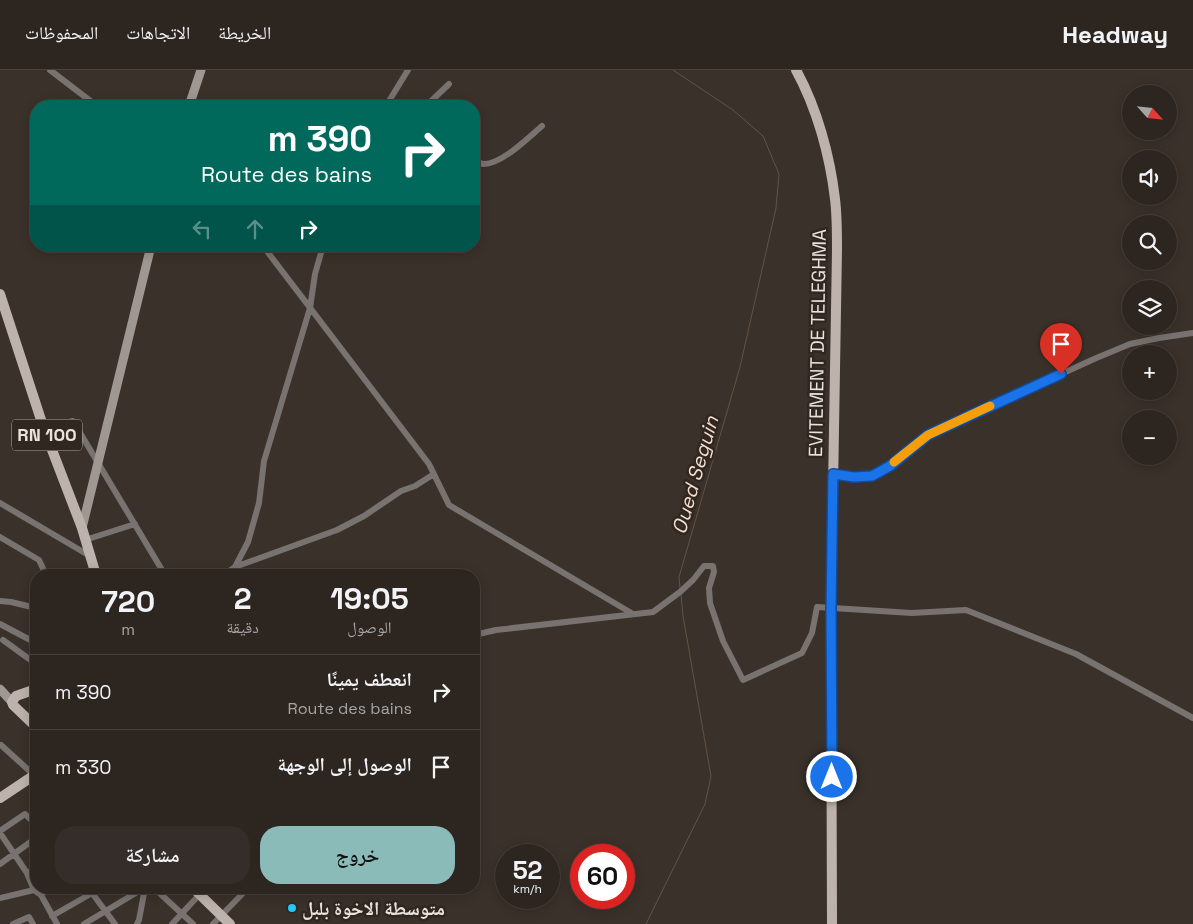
<!DOCTYPE html>
<html lang="ar">
<meta charset="utf-8">
<style>
:root{--surface:#2c2520;--page:#342d29;--text:#f1f3f6;--muted:#a6a5a5;--line:#48423e;--accent:#8bbbb9}
body{margin:0;font-family:"Space Grotesk","Noto Naskh Arabic",sans-serif;background:var(--page);color:var(--text);direction:rtl;height:100vh;display:flex;flex-direction:column;font-size:19px;white-space:nowrap}
*{box-sizing:border-box;margin:0}
p{font-size:16px;color:var(--muted)}
.icon{flex:none;width:28px;height:28px;fill:none;stroke:currentColor;stroke-width:2;stroke-linecap:round;stroke-linejoin:round}
.map{position:relative;flex:1;overflow:hidden;direction:ltr}
.sheet{position:absolute;left:30px;top:499px;width:450px;height:325px;display:flex;flex-direction:column;background:var(--surface);border-radius:20px;box-shadow:0 2px 12px #0003,0 0 0 1px var(--line);direction:rtl}
.sheet>*{flex:none}
.top-card{position:absolute;left:30px;top:30px;width:450px;height:152px;border-radius:20px;box-shadow:0 2px 12px #0003,0 0 0 1px var(--line);direction:rtl;background:#00695c;color:#fff;overflow:hidden}
.needle{width:32px;rotate:117deg}
.tools{position:absolute;left:1122px;top:15px;display:grid;gap:10px}
.tools a{display:grid;place-items:center;width:55px;height:55px;border-radius:50%;background:var(--surface);box-shadow:0 2px 12px #0003,0 0 0 1px var(--line);font-size:25px}
.speed{position:absolute;left:495px;top:774px;display:flex;gap:10px;font-size:25px;font-weight:700;text-align:center}
.speed>*{display:grid;place-content:center;width:65px;height:65px;border-radius:50%;background:var(--surface);box-shadow:0 2px 12px #0003,0 0 0 1px var(--line);line-height:1}
.speed small{font-size:12px;font-weight:400}
.speed .limit{border:8px solid #d22;background:#fff;color:#111}
.pin{position:absolute;display:grid;place-items:center;width:42px;height:42px;color:#fff;margin:-51px -21px;border-radius:50% 50% 50% 0;rotate:-45deg;box-shadow:0 0 5px #0007}
.pin .icon{rotate:45deg}
.me{position:absolute;width:55px;margin:-28px;rotate:0deg;stroke-linejoin:round;filter:drop-shadow(0 0 4px #0008)}
.turn{display:flex;align-items:center;gap:18px;height:105px;padding:0 25px;font-size:22px}
.turn .icon{width:65px;height:65px;stroke-width:2.5}
.turn b{display:block;font-size:35px;line-height:42px}
.lanes{display:flex;align-items:center;height:48px;padding:0 25px;background:#0003;justify-content:center;gap:25px;direction:ltr}
.lanes .off{opacity:.35}
.eta{display:flex;justify-content:space-evenly;align-items:center;height:85px;text-align:center}
.eta b{font-size:30px;font-weight:600;line-height:35px}
.primary-button{display:flex;gap:10px;margin-top:auto;padding:10px 25px}
.primary-button a{flex:1;height:58px;border-radius:20px;background:var(--accent);color:#111;font-size:20px;font-weight:600;line-height:58px;text-align:center}
.primary-button a+a{background:var(--page);color:var(--text)}
ul{padding:0;list-style:none}
li{display:flex;align-items:center;gap:15px;height:75px;padding:0 25px;border-top:1px solid var(--line)}
li div{flex:1}
li b{display:block;font-size:19px}
li em{font-style:normal}
header{display:flex;align-items:center;gap:30px;box-sizing:border-box;height:70px;padding:0 25px;background:var(--surface);border-bottom:1px solid var(--line)}
header strong{font-size:24px}
nav{display:flex;gap:28px;margin-inline-start:auto;font-size:18px}
.map>svg:first-child{display:block}
.lines{fill:none;stroke-linecap:round;stroke-linejoin:round}
.stream{stroke:#655343;stroke-width:1}
.street{stroke:#787370;stroke-width:6}
.secondary{stroke:#9f9892;stroke-width:9}
.primary{stroke:#bdb3ac;stroke-width:10}
.route-casing{stroke:#114b97;stroke-width:12}
.route{stroke:#1a73e8;stroke-width:9}
.slow{stroke:#f59e0b;stroke-width:9}
.poi-dot{fill:#21c9fd;stroke:#302720;stroke-width:2}
.labels{text-anchor:middle;stroke-width:5;stroke-linejoin:round;paint-order:stroke}
.shield{fill:#302720;stroke:#b2aba5;stroke-width:1}
.shield-label{font-size:18px;font-weight:bold;fill:#e9e3de}
.street-label{font-size:19px;fill:#e9e3de;stroke:#302720}
.poi-label{font-size:19px;font-weight:bold;fill:#e9e3de;stroke:#302720;text-anchor:start}
.water-label{font-size:20px;font-style:italic;fill:#f4decf;stroke:#302720}
</style>
<header>
<strong>Headway</strong>
<nav><a>الخريطة</a><a>الاتجاهات</a><a>المحفوظات</a></nav>
</header>
<div class="map">
<svg width="1193" height="854" viewBox="0 0 1193 854">
<rect width="100%" height="100%" fill="#3a312a"/>
<g class="lines">
<!-- stream -->
<path class="stream" d="M673,0L733,40L763,66L779,104L776,138L740,297L679,507L680,518
M646,854L705,734L711,706L683,546L681,524"/>
<!-- street -->
<path class="street" d="M50,0L97,36
M386,36L408,0
M426,36L449,14
M474,89C477,91 480,94 484,94C502,94 529,67 542,56
M263,176L429,394L449,435L633,544
M44,359L73,351L165,505
M833,404L854,407L873,406L890,396L928,365L1094,289L1130,274L1159,268L1193,263
M0,433L90,486
M0,467L39,490L46,505
M85,470L135,454
M235,497L337,460L364,446L401,421L415,416L434,404
M224,505L235,497L248,472L259,433L264,391L310,238L315,204L323,176
M0,531L11,532L36,538
M0,554L36,573
M474,565L496,560L653,542L680,522L693,510L704,496H713L714,502L709,518L710,533L723,571L743,610L802,583L812,563L817,537L912,543L966,540L1076,584L1193,648
M3,570L36,594
M1,675L34,705
M0,761L25,744L36,755
M0,763L27,803L34,820L41,825L57,854
M0,794L36,768
M27,803L36,799
M154,818L193,854
M92,823L115,854
M41,825L49,818
M0,828L34,820
M52,846L101,818
M13,854L29,847L33,854
M84,854L144,818
M137,854L139,850L145,818
M172,854L200,824
M213,854L248,818"/>
<!-- secondary -->
<path class="secondary" d="M189,36L201,0
M82,458L151,176
M0,619L12,632"/>
<!-- primary -->
<path class="primary" d="M796,0C817,38 830,86 835,129C837,145 837,163 837,179L831,539L832,854
M0,224L44,359L82,458L96,505
M36,619L16,626L12,632L13,635L36,657
M0,728L36,704
M193,818L230,854"/>
</g>
<g class="lines">
<defs>
<path id="route" d="M832,707L831,539L833,404L854,407L872,406L890,396L928,365L1061,304"/>
</defs>
<!-- route casing -->
<use href="#route" class="route-casing"/>
<!-- route -->
<use href="#route" class="route"/>
<!-- slow -->
<path class="slow" d="M894,392L928,365L990,336"/>
</g>
<!-- markers -->
<circle class="poi-dot" cx="292" cy="838" r="5"/>
<g class="labels">
<!-- shield labels -->
<rect class="shield" x="12" y="349.5" width="70" height="31" rx="4"/>
<g class="shield-label">
<text x="47" y="371">RN 100</text>
</g>
<!-- street labels -->
<g class="street-label">
<text transform="translate(817 273) rotate(-89)" y="7">EVITEMENT DE TELEGHMA</text>
</g>
<!-- poi labels -->
<g class="poi-label">
<text x="302" y="845">متوسطة الاخوة بلبل</text>
</g>
<!-- water labels -->
<g class="water-label">
<text transform="translate(695 405) rotate(-74)" y="7">Oued Seguin</text>
</g>
</g>
</svg>
<div class="tools">
<a><svg class="needle" viewBox="-14 -14 28 28"><path d="M0-13l5 13h-10z" fill="#e53935"/><path d="M0 13l5-13h-10z" fill="#a6a5a5"/></svg></a>
<a><svg class="icon" aria-label="sound" viewBox="0 0 24 24"><path d="M4 9h4l5-4v14l-5-4H4zM17 9q2 3 0 6"/></svg></a>
<a><svg class="icon" aria-label="search" viewBox="0 0 24 24"><circle cx="10" cy="10" r="6"/><path d="M15 15l6 6"/></svg></a>
<a><svg class="icon" aria-label="layers" viewBox="0 0 24 24"><path d="M12 4l9 5-9 5-9-5zM3 14l9 5 9-5"/></svg></a>
<a>+</a>
<a>−</a>
</div>
<div class="speed"><div>52<small>km/h</small></div><div class="limit">60</div></div>
<div class="pin" style="left:1061px;top:304px;background:#d93025"><svg class="icon" aria-label="arrive" viewBox="0 0 24 24"><path d="M6 21V4h12l-3 4 3 4H6"/></svg></div>
<svg class="me" style="left:832px;top:707px" viewBox="-20 -20 40 40"><circle r="17" fill="#1a73e8" stroke="#fff" stroke-width="3"/><path d="M0-11L8 9 0 5-8 9z" fill="#fff"/></svg>
<div class="top-card">
<div class="turn"><svg class="icon" aria-label="right" viewBox="0 0 24 24"><path d="M7 20v-9h11M14 6l5 5-5 5"/></svg><div><b>390 m</b>Route des bains</div></div>
<div class="lanes"><svg class="icon off" aria-label="left" viewBox="0 0 24 24"><path d="M17 20v-9H6M10 6l-5 5 5 5"/></svg><svg class="icon off" aria-label="ahead" viewBox="0 0 24 24"><path d="M12 20V5M6 11l6-6 6 6"/></svg><svg class="icon" aria-label="right" viewBox="0 0 24 24"><path d="M7 20v-9h11M14 6l5 5-5 5"/></svg></div>
</div>
<section class="sheet">
<div class="eta">
<div><b>19:05</b><p>الوصول</p></div>
<div><b>2</b><p>دقيقة</p></div>
<div><b>720</b><p>m</p></div>
</div>
<ul>
<li><svg class="icon" aria-label="right" viewBox="0 0 24 24"><path d="M7 20v-9h11M14 6l5 5-5 5"/></svg><div><b>انعطف يمينًا</b><p>Route des bains</p></div><em>390 m</em></li>
<li><svg class="icon" aria-label="arrive" viewBox="0 0 24 24"><path d="M6 21V4h12l-3 4 3 4H6"/></svg><div><b>الوصول إلى الوجهة</b></div><em>330 m</em></li>
</ul>
<div class="primary-button"><a>خروج</a><a>مشاركة</a></div>
</section>
</div>
